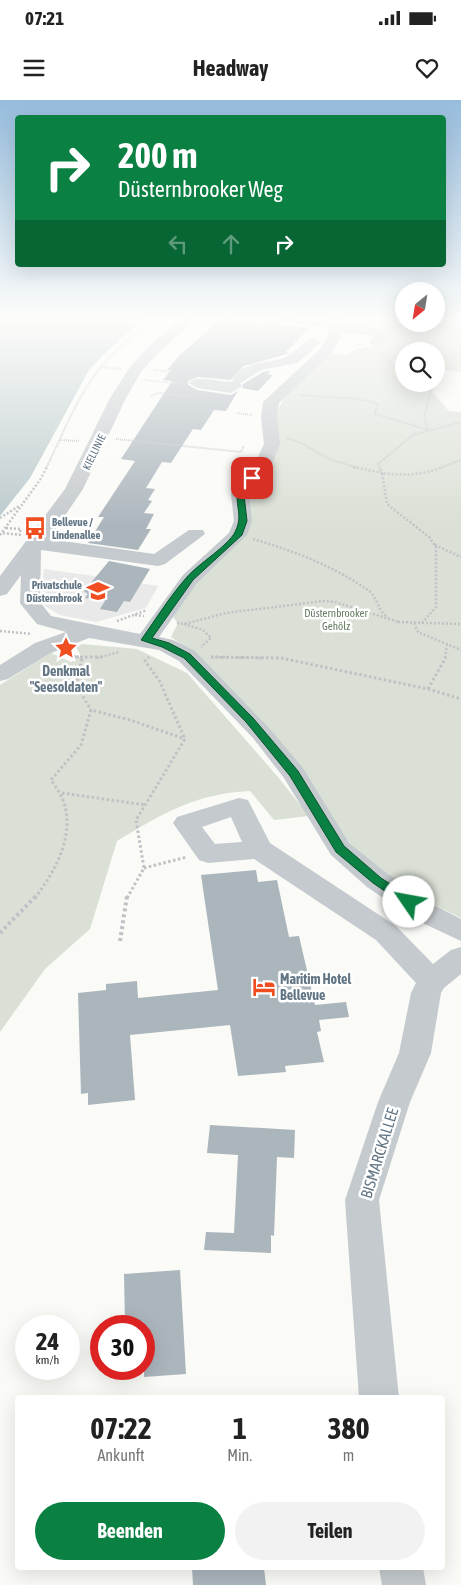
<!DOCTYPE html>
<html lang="de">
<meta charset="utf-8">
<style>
:root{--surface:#fff;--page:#f2f2f2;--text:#222;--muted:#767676;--accent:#0b8043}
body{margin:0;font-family:"Asap Condensed",sans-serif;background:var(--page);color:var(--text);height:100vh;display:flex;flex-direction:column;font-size:19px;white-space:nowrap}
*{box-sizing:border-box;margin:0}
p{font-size:16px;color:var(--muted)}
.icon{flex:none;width:28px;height:28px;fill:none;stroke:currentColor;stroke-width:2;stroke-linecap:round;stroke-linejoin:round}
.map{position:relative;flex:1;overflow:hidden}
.drawer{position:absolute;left:15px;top:1295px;width:430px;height:175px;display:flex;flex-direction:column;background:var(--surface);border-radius:5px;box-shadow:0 5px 20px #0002}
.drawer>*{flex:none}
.top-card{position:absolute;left:15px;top:15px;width:431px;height:152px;border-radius:5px;box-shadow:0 5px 20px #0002;background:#0b8043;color:#fff;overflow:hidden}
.needle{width:32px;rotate:210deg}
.fabs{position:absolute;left:395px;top:182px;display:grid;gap:10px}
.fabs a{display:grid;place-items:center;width:50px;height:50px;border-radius:50%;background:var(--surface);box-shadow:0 5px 20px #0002;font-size:25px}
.speed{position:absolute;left:15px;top:1215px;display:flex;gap:10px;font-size:25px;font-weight:700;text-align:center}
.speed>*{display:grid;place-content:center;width:65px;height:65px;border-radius:50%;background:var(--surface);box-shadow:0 5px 20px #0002;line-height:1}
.speed small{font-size:12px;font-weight:400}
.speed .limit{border:8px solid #d22;background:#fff;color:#111}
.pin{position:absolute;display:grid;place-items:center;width:42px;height:42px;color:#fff;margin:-21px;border-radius:10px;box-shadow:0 2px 8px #0006}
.me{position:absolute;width:55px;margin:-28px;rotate:303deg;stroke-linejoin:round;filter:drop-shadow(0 0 4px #0008)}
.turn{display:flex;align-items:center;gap:18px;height:105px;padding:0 20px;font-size:22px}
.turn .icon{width:65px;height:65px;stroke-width:2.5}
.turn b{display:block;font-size:35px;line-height:42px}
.lanes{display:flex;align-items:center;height:48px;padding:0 20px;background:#0003;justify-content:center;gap:25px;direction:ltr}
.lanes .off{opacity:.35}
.eta{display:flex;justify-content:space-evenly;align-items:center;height:85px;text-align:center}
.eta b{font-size:30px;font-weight:700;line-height:35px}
.cta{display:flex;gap:10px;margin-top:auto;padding:10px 20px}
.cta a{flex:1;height:58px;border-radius:30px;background:var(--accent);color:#fff;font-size:20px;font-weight:700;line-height:58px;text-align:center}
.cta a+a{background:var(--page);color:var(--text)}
.status{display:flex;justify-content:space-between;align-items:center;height:35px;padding:0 25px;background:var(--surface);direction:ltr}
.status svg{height:14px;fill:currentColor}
header{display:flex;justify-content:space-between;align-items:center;height:65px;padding:0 20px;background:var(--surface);font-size:22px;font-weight:700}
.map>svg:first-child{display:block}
.built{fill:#e8e9e8}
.green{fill:#dae0d6;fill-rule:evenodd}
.water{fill:#bbc9cc}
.building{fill:#abb5bc}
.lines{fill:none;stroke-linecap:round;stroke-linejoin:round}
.path-far3{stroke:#bfc2c5;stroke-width:2;stroke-dasharray:1 1;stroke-linecap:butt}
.path-far2{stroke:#bfc2c5;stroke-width:2.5;stroke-dasharray:2 2;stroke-linecap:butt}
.path-far1{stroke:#bfc2c5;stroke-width:3;stroke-dasharray:2.5 2.5;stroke-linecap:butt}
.path{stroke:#bfc2c5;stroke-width:4;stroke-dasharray:3 3;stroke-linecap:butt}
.minor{fill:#c5cace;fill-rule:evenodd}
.route{fill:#0b8043;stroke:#07532c}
.labels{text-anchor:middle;stroke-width:5;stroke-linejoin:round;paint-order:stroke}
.far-street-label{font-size:11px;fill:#637685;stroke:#fff}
.far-poi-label{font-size:11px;font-weight:bold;fill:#637685;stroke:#fff;text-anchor:start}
.far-park-label{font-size:11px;fill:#677b62;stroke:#fff}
.poi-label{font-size:14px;font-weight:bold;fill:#637685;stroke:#fff}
.near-street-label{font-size:16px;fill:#637685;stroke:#fff}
</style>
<div class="status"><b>07:21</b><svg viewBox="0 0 49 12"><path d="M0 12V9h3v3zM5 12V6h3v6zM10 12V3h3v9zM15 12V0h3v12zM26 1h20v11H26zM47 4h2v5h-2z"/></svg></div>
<header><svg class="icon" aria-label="menu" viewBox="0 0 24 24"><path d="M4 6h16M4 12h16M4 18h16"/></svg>Headway<svg class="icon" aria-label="heart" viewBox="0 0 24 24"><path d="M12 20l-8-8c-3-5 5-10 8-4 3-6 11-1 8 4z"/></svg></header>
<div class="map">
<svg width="461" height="1485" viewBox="0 0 461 1485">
<rect width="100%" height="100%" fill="#fafaf7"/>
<!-- built -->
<path class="built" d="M44,469L121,480L158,486L146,508L96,522L60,515L45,506L41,496Z"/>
<!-- green -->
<path class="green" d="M343,218H404V224H436V218H461V272L444,270L432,292L449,311L461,312V818L429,802L391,776L350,744L186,548L171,537L178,523L173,517L197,478L226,451L279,308L289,289L330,254L347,255L356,249L379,245L383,232L342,225ZM404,251H436V284H404Z
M82,544L137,549L187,573L278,677L309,716L274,720L250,691C194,694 164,713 117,741L90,829L45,869L0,932V585L51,553L71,562L81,556L76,547Z"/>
<!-- water -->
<path class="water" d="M0,218H145L105,253L89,270L30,378L0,416Z"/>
<!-- building -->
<path class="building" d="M222,218L267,224V218H271L280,224L309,228L286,252H289L287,254L244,266L230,280L198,277L188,281V285L197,290L231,295L238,291L226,311L214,310L201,330L193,329L171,363L162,362L146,388L155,389L148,400L152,401L144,413L154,414L146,429H151L138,450L88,443L104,417H98L135,361L121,359L172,281L163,280L171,270H167L180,255Z
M271,270L267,274L273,275L258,291L242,288L243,284L263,272Z
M109,461L150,469L130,502L124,501L117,512L100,509L105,501L85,498L88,494L84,491Z
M256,770L258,782L277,780L289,837L299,836L315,905L346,902L349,917L319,920L321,931L317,932L324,962L285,966L286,972L238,976L230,925L130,935L135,1000L88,1005V993L81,994L78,893L106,890V884L137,881L138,898L218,890L201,775Z
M210,1025L295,1030L294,1058L277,1057L274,1136L271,1135V1153L204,1150L206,1132L234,1133L238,1055L207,1053Z
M180,1170L186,1274L144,1277V1226H125L124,1174Z
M192,1468H264L266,1485H193Z"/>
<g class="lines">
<!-- path-far3 -->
<path class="path-far3" d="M391,224L399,218
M421,224L434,230L461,235
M399,233L461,238
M351,246L363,244
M379,254L404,274
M102,267L121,269
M154,270L170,272
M145,280L183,284
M426,284L432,286L424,317L428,330
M299,295L359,299L378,304L375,314L428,330
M151,296L158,293L194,297
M237,313L253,315
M287,338L301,343L329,359L358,368
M116,339L241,352L244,346
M60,340L79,341
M46,368C63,335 77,295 102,266C118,247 137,233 157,218
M380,368L378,364L413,335L461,322
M440,368L461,360"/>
<!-- path-far2 -->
<path class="path-far2" d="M353,367L382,373L379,367
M0,418L19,406
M6,428L21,429L19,434
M3,433L21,435
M0,435L40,380L47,367
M253,439C294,451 333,466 368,490C378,497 377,511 388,517
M435,445L461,457
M135,515L144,516
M117,521L147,510
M398,522L461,524
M177,523L184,524L226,513L323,501L335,502L399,522
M414,523L418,532L461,550
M422,523L436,507V447L429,437L387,404L382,373C403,376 423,375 443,367
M184,524L203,530L211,538L201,547
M0,531L32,534
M69,555L84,558
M211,557L264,558
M97,558L119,552
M445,558L447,545"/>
<!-- path-far1 -->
<path class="path-far1" d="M75,557H105
M211,557L281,558L428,589L461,599
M82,559L76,585L91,610
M428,589L446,557
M62,693L146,705
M144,768L187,757
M35,798C55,771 76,735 63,700C60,693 55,686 51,680L81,645L91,610L130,620L185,639
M127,798L144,768L136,720L185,639L159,580L145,561L149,557"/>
<!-- path -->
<path class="path" d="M0,833L36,796
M120,841L127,796"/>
<!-- minor -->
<path class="minor" d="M182,218H198L159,252L141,272L126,298L83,389L49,439L154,454L189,430H203L205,434L165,464L158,466L41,450L40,502L51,516L140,534L183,475L229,433L234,421L231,395L233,386L253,367L264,344L261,317L263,302L320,249L327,237L328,228L280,222L273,218L328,220V218H342V224L389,230L391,233C387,239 383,245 376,246L369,242L374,236L341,232V237L331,254L279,303L277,317L280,344L270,369L250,388L249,395L252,421L247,435L197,483L159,537L173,540L195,551L269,628L303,668L349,743L387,773L436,806L461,819V841L416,820L367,787L331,755L284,678L253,638L179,561L159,550L89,538L51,553L8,579L0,581V565L35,543L66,532L37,524L23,507L20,503L21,475L7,494L0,496V476L65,389L110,298L128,270L149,246Z
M314,238L321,242L297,263L262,270L240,283L242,286L231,293L197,288L189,283C198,273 222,284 234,281L232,279C248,257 271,266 289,255C298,250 304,240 314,238Z
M239,698L248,700L270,743L396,826L433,864L451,850L461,847V874L444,888L441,893L431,953L410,1002L379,1100L399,1298H359L345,1100L378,1002L399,953L411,893L416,883L376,840L254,759L208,763L199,760L173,723L177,717ZM231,717L242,742L215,744L202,727Z
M379,1468H423L426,1485H382Z"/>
</g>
<!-- sky -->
<linearGradient id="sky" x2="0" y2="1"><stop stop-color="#96bcdd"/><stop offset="0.51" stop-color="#fdfdfb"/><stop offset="1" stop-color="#fdfdfb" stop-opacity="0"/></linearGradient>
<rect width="461" height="426" fill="url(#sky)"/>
<!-- route -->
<path class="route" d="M249,376L255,378L246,387L244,395L247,421L242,435L193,480L152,538L169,543L190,554L253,618L298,671L344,746L381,778L414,799L415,802L414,805H405L373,783L336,752L290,676L246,622L184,558L162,547L141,540C156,519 170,496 187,477C198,464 228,446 235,432C247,409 225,398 249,376Z"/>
<!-- icons -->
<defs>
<symbol id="bus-bare" viewBox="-9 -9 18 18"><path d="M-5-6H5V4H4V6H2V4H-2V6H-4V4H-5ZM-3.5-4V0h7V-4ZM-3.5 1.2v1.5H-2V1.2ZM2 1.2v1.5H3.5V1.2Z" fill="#f04e21" stroke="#fff" stroke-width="2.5" paint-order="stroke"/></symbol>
<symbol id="school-bare" viewBox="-9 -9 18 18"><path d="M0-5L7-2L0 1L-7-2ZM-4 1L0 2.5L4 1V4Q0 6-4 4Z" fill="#f04e21" stroke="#fff" stroke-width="2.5" paint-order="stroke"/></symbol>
<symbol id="sight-bare" viewBox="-9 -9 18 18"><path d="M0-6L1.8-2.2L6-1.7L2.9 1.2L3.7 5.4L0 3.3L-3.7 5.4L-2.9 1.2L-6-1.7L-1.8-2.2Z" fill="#f04e21" stroke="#fff" stroke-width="2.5" paint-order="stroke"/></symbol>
<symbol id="hotel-bare" viewBox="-9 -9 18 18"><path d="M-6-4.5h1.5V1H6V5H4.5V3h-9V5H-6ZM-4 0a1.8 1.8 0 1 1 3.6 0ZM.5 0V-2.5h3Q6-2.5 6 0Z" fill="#f04e21" stroke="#fff" stroke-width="2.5" paint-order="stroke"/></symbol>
</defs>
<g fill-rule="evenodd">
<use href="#bus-bare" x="19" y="412" width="32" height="32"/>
<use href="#school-bare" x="82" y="475" width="32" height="32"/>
<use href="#sight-bare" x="50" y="532" width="32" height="32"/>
<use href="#hotel-bare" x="248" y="871" width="32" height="32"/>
</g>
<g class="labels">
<!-- far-street labels -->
<g class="far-street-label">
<text transform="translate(94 352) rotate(-64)" y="4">KIELLINIE</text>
</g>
<!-- far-poi labels -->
<g class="far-poi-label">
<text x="52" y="426">Bellevue /<tspan x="52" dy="13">Lindenallee</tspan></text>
<text x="82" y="489" text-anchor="end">Privatschule<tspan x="82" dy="13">Düsternbrook</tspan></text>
</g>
<!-- far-park labels -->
<g class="far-park-label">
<text x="336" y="517">Düsternbrooker<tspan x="336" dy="13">Gehölz</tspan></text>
</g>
<!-- poi labels -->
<g class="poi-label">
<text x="66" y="576">Denkmal<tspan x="66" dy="16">"Seesoldaten"</tspan></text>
<text x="280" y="884" text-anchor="start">Maritim Hotel<tspan x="280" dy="16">Bellevue</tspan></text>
</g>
<!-- near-street labels -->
<g class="near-street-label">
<text transform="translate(379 1053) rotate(-73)" y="6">BISMARCKALLEE</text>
</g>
</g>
</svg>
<div class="fabs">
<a><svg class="needle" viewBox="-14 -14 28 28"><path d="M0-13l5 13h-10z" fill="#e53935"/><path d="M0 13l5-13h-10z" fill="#767676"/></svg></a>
<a><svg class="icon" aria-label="search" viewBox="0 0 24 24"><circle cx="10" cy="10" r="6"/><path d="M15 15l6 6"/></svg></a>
</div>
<div class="speed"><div>24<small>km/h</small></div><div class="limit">30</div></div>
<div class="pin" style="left:252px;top:378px;background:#d93025"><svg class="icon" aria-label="arrive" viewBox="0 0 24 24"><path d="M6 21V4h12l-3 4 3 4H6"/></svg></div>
<svg class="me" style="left:409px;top:802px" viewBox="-20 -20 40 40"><circle r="19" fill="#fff"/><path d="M0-13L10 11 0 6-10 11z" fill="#0b8043"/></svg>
<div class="top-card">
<div class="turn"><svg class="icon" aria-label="right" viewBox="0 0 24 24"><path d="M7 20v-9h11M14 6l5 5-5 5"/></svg><div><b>200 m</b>Düsternbrooker Weg</div></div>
<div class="lanes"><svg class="icon off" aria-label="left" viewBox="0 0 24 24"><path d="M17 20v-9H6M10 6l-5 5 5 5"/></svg><svg class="icon off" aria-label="ahead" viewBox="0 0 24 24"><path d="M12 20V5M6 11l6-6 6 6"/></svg><svg class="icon" aria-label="right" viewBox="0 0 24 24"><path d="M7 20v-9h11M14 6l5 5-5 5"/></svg></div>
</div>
<section class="drawer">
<div class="eta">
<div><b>07:22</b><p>Ankunft</p></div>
<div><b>1</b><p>Min.</p></div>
<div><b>380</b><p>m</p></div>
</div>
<div class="cta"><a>Beenden</a><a>Teilen</a></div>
</section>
</div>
